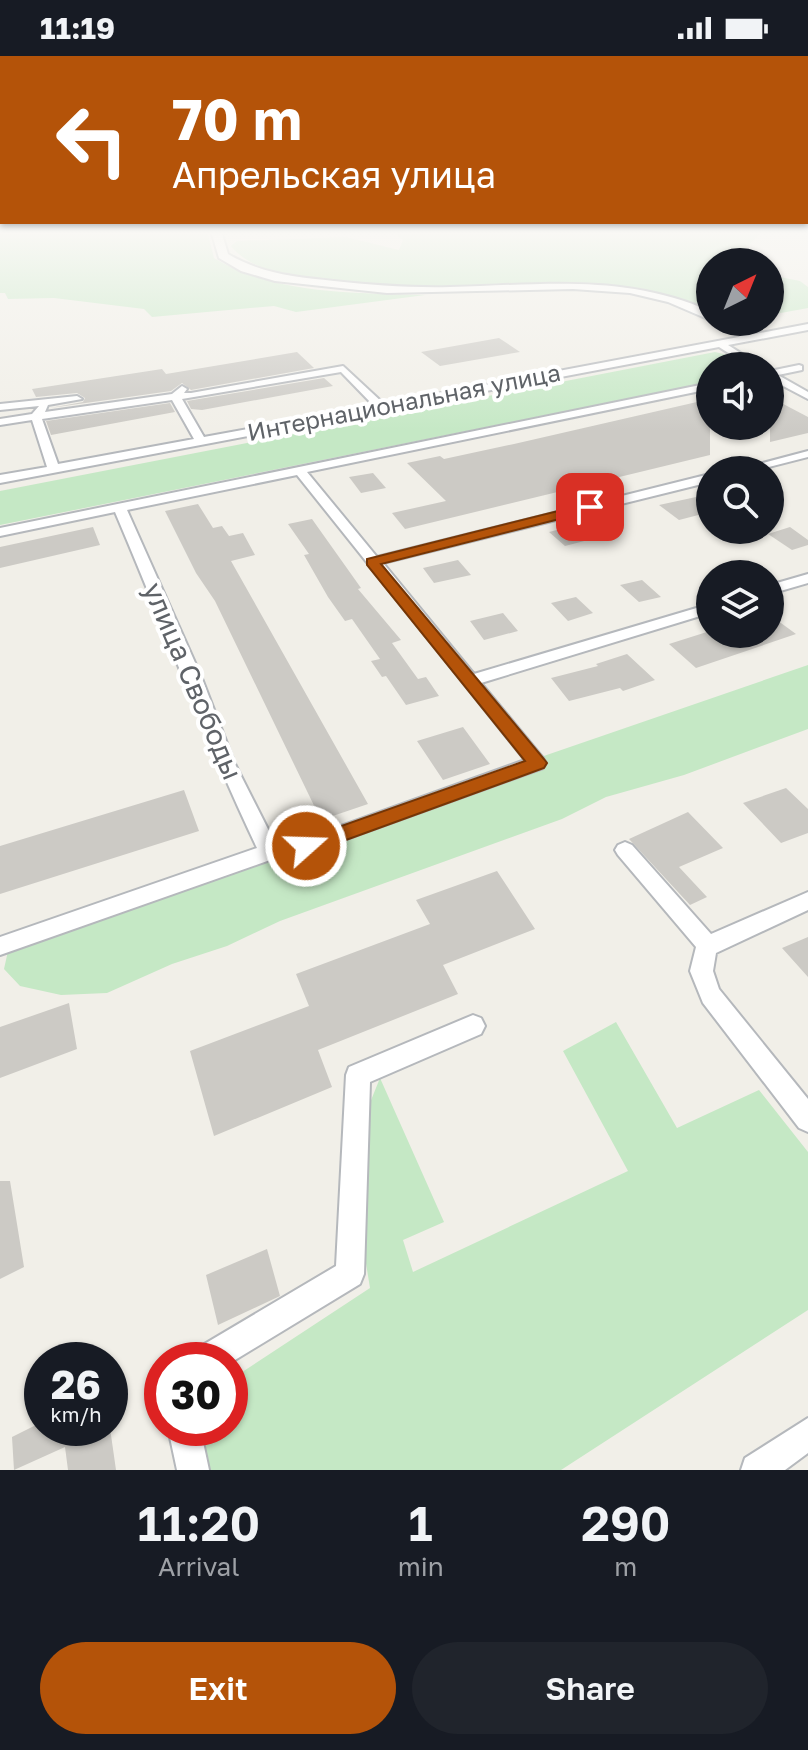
<!DOCTYPE html>
<meta charset="utf-8">
<style>
:root{--surface:#171b24;--page:#20242c;--text:#f1f3f6;--muted:#9ea1a6;--accent:#b45309}
body{margin:0;font-family:"Golos Text",sans-serif;background:var(--page);color:var(--text);height:100vh;display:flex;flex-direction:column;font-size:30px;white-space:nowrap}
*{box-sizing:border-box;margin:0}
p{font-size:26px;color:var(--muted)}
.icon{flex:none;width:44px;height:44px;fill:none;stroke:currentColor;stroke-width:2;stroke-linecap:round;stroke-linejoin:round}
.map{position:relative;height:1414px;overflow:hidden}
.side{display:flex;flex-direction:column;background:var(--surface);flex:1}
.side>*{flex:none}
.guide{position:absolute;left:0px;top:0px;width:808px;height:168px;box-shadow:0 2px 6px #0004;background:#b45309;color:#fff;overflow:hidden}
.needle{width:52px;rotate:43deg}
.controls{position:absolute;left:696px;top:192px;display:grid;gap:16px}
.controls a{display:grid;place-items:center;width:88px;height:88px;border-radius:50%;background:var(--surface);box-shadow:0 2px 6px #0004;font-size:40px}
.speed{position:absolute;left:24px;top:1286px;display:flex;gap:16px;font-size:40px;font-weight:700;text-align:center}
.speed>*{display:grid;place-content:center;width:104px;height:104px;border-radius:50%;background:var(--surface);box-shadow:0 2px 6px #0004;line-height:1}
.speed small{font-size:20px;font-weight:400}
.speed .limit{border:12px solid #d22;background:#fff;color:#111}
.pin{position:absolute;display:grid;place-items:center;width:68px;height:68px;color:#fff;margin:-34px;border-radius:16px;box-shadow:0 4px 12px #0006}
.me{position:absolute;width:88px;margin:-44px;rotate:70deg;stroke-linejoin:round;filter:drop-shadow(0 0 6px #0008)}
.turn{display:flex;align-items:center;gap:28px;height:168px;padding:0 40px;font-size:36px}
.turn .icon{width:104px;height:104px;stroke-width:2.5}
.turn b{display:block;font-size:56px;line-height:68px}
.eta{display:flex;justify-content:space-evenly;align-items:center;height:136px;text-align:center}
.eta b{font-size:48px;font-weight:600;line-height:56px}
.button{display:flex;gap:16px;margin-top:auto;padding:16px 40px}
.button a{flex:1;height:92px;border-radius:48px;background:var(--accent);color:#fff;font-size:32px;font-weight:600;line-height:92px;text-align:center}
.button a+a{background:var(--page);color:var(--text)}
.status{display:flex;justify-content:space-between;align-items:center;height:56px;padding:0 40px;background:var(--surface);direction:ltr}
.status svg{height:22px;fill:currentColor}
.map>svg:first-child{display:block}
.green{fill:#c5e8c5}
.building{fill:#cccac5}
.lines{fill:none;stroke-linecap:round;stroke-linejoin:round}
.street-casing{stroke:#b5b8bc;stroke-width:4}
.secondary-casing{stroke:#b6babf;stroke-width:4}
.street{fill:#fff;fill-rule:evenodd}
.secondary{fill:#fff;fill-rule:evenodd}
.route{fill:#b45309;stroke:#753606;stroke-width:2}
.labels{text-anchor:middle;stroke-width:8;stroke-linejoin:round;paint-order:stroke}
.far-street-label{font-size:24px;fill:#5f6368;stroke:#fff}
.street-label{font-size:28px;fill:#5f6368;stroke:#fff}
</style>
<div class="status"><b>11:19</b><svg viewBox="0 0 49 12"><path d="M0 12V9h3v3zM5 12V6h3v6zM10 12V3h3v9zM15 12V0h3v12zM26 1h20v11H26zM47 4h2v5h-2z"/></svg></div>
<div class="map">
<svg width="808" height="1414" viewBox="0 0 808 1414">
<rect width="100%" height="100%" fill="#f1efe8"/>
<!-- green -->
<path class="green" d="M0,178H208L214,202C275,239 356,237 425,239L296,256L274,250L152,261L144,253L54,242L8,243L5,237H0Z
M396,178H760L739,198L747,206H710V253C669,239 630,229 586,227C506,222 283,254 231,190L237,185L346,181L399,194L403,184Z
M770,219L800,225L808,231V252L770,259Z
M715,296L732,300L749,310H710V326L0,469V435Z
M808,609V673L684,719L606,741L562,763L280,865L227,890L172,908L107,937L61,939L20,930L4,913L8,895L226,820L294,786Z
M616,966L677,1072L759,1034L808,1096V1254L561,1414H207L200,1372H230V1324L370,1232L353,1128L359,1074L380,1022L444,1166L403,1184L413,1216L628,1115L563,995Z"/>
<!-- building -->
<path class="building" d="M499,282L520,296L440,310L421,296Z
M297,296L314,312L191,334L182,327L171,335L50,352L83,346L85,342L77,337L36,341L32,333L162,313L166,318Z
M324,322L333,330L202,354L191,353L187,345Z
M770,341L808,361V377L770,386Z
M710,343V399L405,473L392,457L446,445L407,407L440,400L444,403L514,388Z
M170,347L175,356L51,379L46,365Z
M373,417L386,432L361,437L349,421Z
M710,438V456L679,464L659,449Z
M198,448L213,472L222,470L229,480L243,477L255,499L231,505L368,748L321,764L215,545L196,517L165,455Z
M312,463L361,532L358,533L401,584L392,587L418,623L426,621L439,640L406,649L386,620L382,621L371,605L380,603L352,563L345,565L328,541L304,499L309,498L288,468Z
M576,469L592,483L565,490L549,476Z
M93,471L100,489L0,512V491Z
M790,471L808,484V489L792,494L768,478Z
M458,504L471,519L434,527L423,512Z
M642,524L661,541L639,546L620,529Z
M576,541L593,557L568,565L551,547Z
M503,557L518,575L484,584L470,565Z
M770,559L796,578L696,612L669,588L710,575V578H770Z
M627,598L655,624L623,635L620,632L569,645L551,622L598,610L596,608Z
M463,671L490,708L443,724L417,685Z
M786,732L808,753V777L781,787L743,747Z
M184,734L199,775L0,838V790Z
M688,756L723,792L679,811L707,841L690,849L629,783Z
M497,815L535,873L443,909L458,938L318,994L332,1031L214,1080L190,995L309,950L296,918L430,868L416,844Z
M808,881V921L782,892Z
M69,947L77,993L0,1022V971Z
M0,1125H10L24,1211L0,1223Z
M267,1193L280,1240L218,1269L206,1219Z
M42,1366V1372H110L116,1414H68L65,1391L14,1414L12,1381Z"/>
<g class="lines">
<defs>
<path id="street" d="M808,268V274L728,289L761,310H749L719,291L0,427V419L47,411L32,364L0,369V363L32,358L39,350L0,354V348L77,340L82,343L48,349L45,356L172,338L182,330L187,333L184,337H191L343,310L384,348ZM341,316L374,350L204,381L182,343ZM172,344L194,383L58,408L42,363Z
M799,309L802,310V314L778,319L808,336V343L770,323V315Z
M710,327V333L307,416L377,501L710,418V426L383,507L474,618L710,548V557L481,627L543,702L546,707L543,712L313,795L270,804L0,899V881L257,792C205,683 163,568 115,456L0,480V472ZM297,419L525,704L305,783L275,787L235,708L201,620L127,454Z
M808,395V401L757,414H736Z
M808,518V527L770,538V529Z
M625,786L632,789L711,878L808,836V854L716,897L713,915L719,933L808,1043V1076L799,1072L703,947L690,915L696,891L618,799L615,794L618,789Z
M473,959L481,962L485,970L481,978L370,1026L364,1218L360,1228L230,1307V1304H192L196,1293L336,1210L346,1019L349,1011Z
M808,1362V1397L785,1414H741L745,1402Z
M168,1372H200L209,1414H177Z"/>
<path id="secondary" d="M212,178H222L228,198C262,218 295,221 334,225C372,229 411,232 450,231C541,229 624,217 710,255V264L668,246L630,237L573,233L387,237L275,225L241,215L219,202Z
M717,266H732L757,281L745,284Z"/>
</defs>
<!-- street casing -->
<use href="#street" class="street-casing"/>
<!-- secondary casing -->
<use href="#secondary" class="secondary-casing"/>
<!-- street -->
<use href="#street" class="street"/>
<!-- secondary -->
<use href="#secondary" class="secondary"/>
</g>
<!-- sky -->
<linearGradient id="sky" x2="0" y2="1"><stop stop-color="#8fc3f1"/><stop offset="0.47" stop-color="#f9f8f5"/><stop offset="1" stop-color="#f9f8f5" stop-opacity="0"/></linearGradient>
<rect width="808" height="376" fill="url(#sky)"/>
<!-- route -->
<path class="route" d="M590,447L597,451L595,454L381,508L544,703L547,707L544,712L313,796H299L296,790L299,785L525,705L367,509V503Z"/>
<g class="labels">
<!-- far-street labels -->
<g class="far-street-label">
<text transform="translate(404 347) rotate(-11)" y="8">Интернациональная улица</text>
</g>
<!-- street labels -->
<g class="street-label">
<text transform="translate(193 625) rotate(67)" y="10">улица Свободы</text>
</g>
</g>
</svg>
<div class="controls">
<a><svg class="needle" viewBox="-14 -14 28 28"><path d="M0-13l5 13h-10z" fill="#e53935"/><path d="M0 13l5-13h-10z" fill="#9ea1a6"/></svg></a>
<a><svg class="icon" aria-label="sound" viewBox="0 0 24 24"><path d="M4 9h4l5-4v14l-5-4H4zM17 9q2 3 0 6"/></svg></a>
<a><svg class="icon" aria-label="search" viewBox="0 0 24 24"><circle cx="10" cy="10" r="6"/><path d="M15 15l6 6"/></svg></a>
<a><svg class="icon" aria-label="layers" viewBox="0 0 24 24"><path d="M12 4l9 5-9 5-9-5zM3 14l9 5 9-5"/></svg></a>
</div>
<div class="speed"><div>26<small>km/h</small></div><div class="limit">30</div></div>
<div class="pin" style="left:590px;top:451px;background:#d93025"><svg class="icon" aria-label="arrive" viewBox="0 0 24 24"><path d="M6 21V4h12l-3 4 3 4H6"/></svg></div>
<svg class="me" style="left:306px;top:790px" viewBox="-20 -20 40 40"><circle r="17" fill="#b45309" stroke="#fff" stroke-width="3"/><path d="M0-11L8 9 0 5-8 9z" fill="#fff"/></svg>
<div class="guide">
<div class="turn"><svg class="icon" aria-label="left" viewBox="0 0 24 24"><path d="M17 20v-9H6M10 6l-5 5 5 5"/></svg><div><b>70 m</b>Апрельская улица</div></div>
</div>
</div>
<section class="side">
<div class="eta">
<div><b>11:20</b><p>Arrival</p></div>
<div><b>1</b><p>min</p></div>
<div><b>290</b><p>m</p></div>
</div>
<div class="button"><a>Exit</a><a>Share</a></div>
</section>
